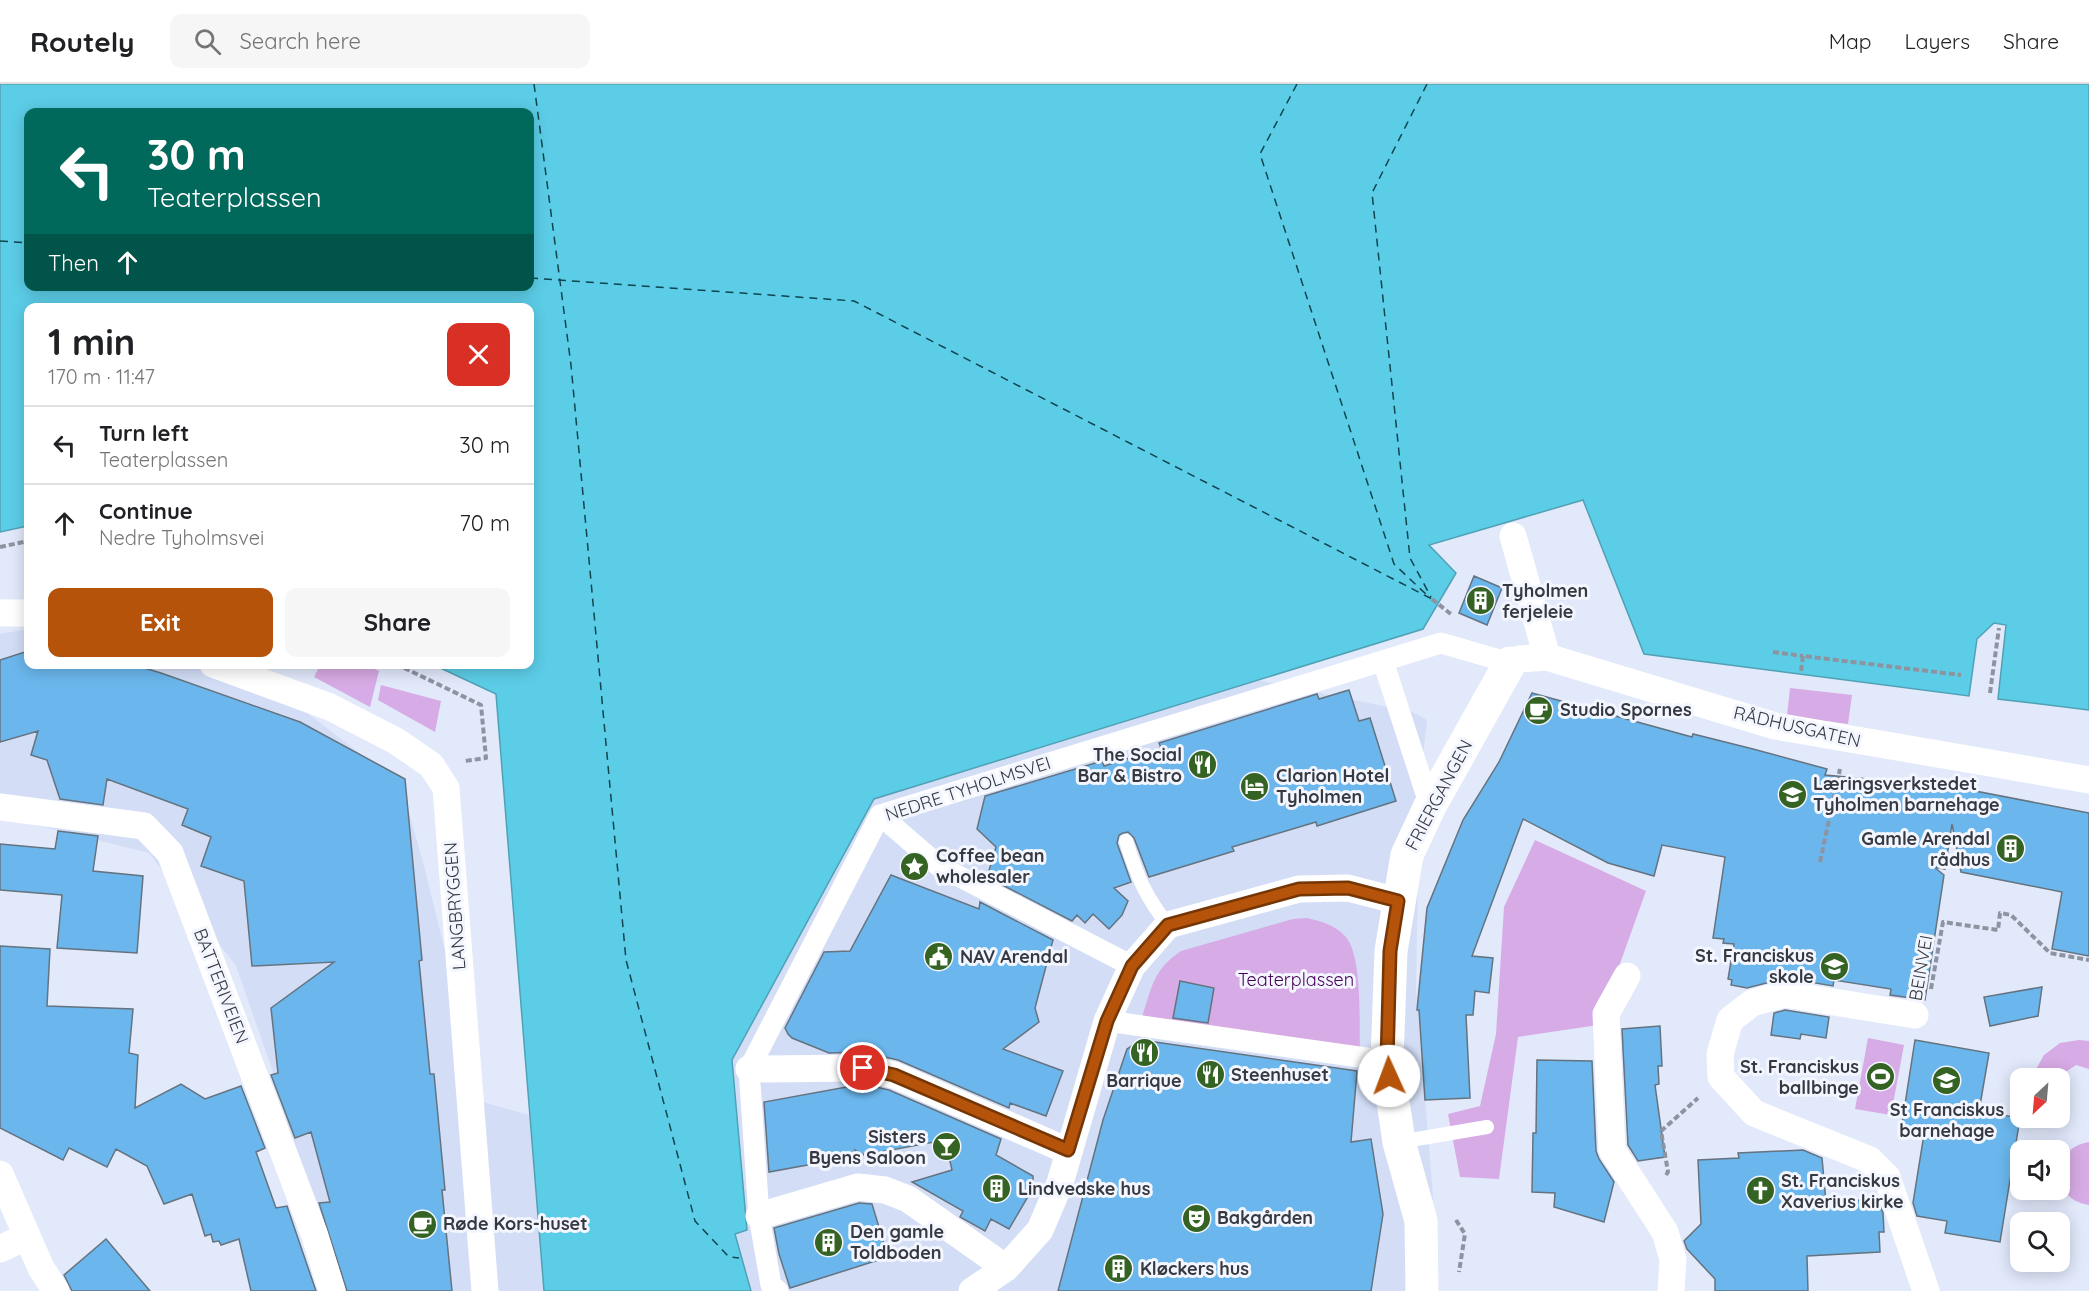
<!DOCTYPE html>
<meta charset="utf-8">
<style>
:root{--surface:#fff;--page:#f6f6f6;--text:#202124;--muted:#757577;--line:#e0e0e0;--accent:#b45309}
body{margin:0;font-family:Quicksand,sans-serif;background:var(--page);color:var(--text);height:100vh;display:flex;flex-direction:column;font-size:22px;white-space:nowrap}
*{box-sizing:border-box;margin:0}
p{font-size:20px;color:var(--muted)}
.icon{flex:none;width:33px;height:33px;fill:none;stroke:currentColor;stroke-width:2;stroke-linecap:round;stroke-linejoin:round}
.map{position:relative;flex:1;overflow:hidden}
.sheet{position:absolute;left:24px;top:219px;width:510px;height:366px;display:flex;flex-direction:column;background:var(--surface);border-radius:12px;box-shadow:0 3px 15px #0003}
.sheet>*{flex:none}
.banner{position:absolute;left:24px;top:24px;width:510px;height:183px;border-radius:12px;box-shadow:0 3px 15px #0003;background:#00695c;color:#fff;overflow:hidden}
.needle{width:39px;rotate:206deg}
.fabs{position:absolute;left:2010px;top:984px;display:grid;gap:12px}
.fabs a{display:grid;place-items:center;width:60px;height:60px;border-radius:12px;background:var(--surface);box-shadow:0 3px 15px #0003;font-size:30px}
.pin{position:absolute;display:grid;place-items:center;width:51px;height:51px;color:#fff;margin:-26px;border:3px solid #fff;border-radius:50%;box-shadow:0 2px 6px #0007}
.me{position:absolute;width:66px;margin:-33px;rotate:358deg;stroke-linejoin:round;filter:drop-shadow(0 0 4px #0008)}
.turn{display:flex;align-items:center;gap:21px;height:126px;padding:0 24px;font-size:27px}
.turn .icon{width:78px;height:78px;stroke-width:2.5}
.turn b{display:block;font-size:42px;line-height:51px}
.then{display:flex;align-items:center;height:57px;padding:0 24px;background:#0003;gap:12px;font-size:22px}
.round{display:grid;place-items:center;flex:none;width:63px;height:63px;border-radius:12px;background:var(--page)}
.head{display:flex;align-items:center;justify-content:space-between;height:102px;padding:0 24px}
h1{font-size:36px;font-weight:700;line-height:45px}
.button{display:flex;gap:12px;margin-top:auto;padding:12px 24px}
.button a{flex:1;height:69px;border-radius:12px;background:var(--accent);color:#fff;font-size:24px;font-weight:700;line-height:69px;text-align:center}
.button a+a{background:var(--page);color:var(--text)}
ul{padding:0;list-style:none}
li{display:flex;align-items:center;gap:18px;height:78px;padding:0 24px;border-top:2px solid var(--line)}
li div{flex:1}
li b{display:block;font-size:22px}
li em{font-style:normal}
header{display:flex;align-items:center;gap:36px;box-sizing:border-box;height:84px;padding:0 30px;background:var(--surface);border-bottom:2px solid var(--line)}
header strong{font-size:28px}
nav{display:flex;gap:33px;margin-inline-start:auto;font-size:21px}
.search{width:420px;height:54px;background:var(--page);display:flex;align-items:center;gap:15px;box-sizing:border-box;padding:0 21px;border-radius:12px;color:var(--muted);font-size:22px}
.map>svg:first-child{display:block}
.built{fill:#d3def6}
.green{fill:#d7abe5}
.water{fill:#5ccde7;stroke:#51a1b5;stroke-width:1.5;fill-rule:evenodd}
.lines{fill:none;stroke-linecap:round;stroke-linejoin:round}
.ferry{stroke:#10444f;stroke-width:1.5;stroke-dasharray:8 6;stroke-linecap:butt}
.building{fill:#6bb7ed;stroke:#64737f;stroke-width:1.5}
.path{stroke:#8e93a0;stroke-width:4;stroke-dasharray:6 3;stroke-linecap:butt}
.service{stroke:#fff;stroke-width:14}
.pedestrian{stroke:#fff;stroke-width:21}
.minor{stroke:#fff;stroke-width:27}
.tertiary{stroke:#fff;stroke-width:33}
.route-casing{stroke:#753606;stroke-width:15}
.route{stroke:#b45309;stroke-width:10}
.labels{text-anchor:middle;stroke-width:6;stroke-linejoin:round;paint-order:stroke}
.poi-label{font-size:18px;font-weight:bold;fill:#363940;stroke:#f3f6fe;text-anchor:start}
.street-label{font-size:18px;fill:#363940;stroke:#f3f6fe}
.park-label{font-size:18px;fill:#460156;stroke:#f3f6fe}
</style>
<header>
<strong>Routely</strong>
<div class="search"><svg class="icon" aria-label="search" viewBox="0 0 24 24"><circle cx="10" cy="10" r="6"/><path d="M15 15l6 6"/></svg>Search here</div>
<nav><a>Map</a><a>Layers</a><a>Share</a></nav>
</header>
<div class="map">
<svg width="2089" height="1207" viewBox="0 0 2089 1207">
<rect width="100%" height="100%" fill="#e1e9fb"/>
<!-- built -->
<path class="built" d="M28,545V580L205,581L280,608L401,701L423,778L453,899L479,1017L529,1031L544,1207H317L304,1098L271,982L236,882L149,769L0,732V550Z
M1257,596L1412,628L1427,636L1420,698L1416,902L1433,1112L1417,1207H751L735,1150L732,976L874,715Z"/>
<!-- green -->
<path class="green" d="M320,581H366L379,587L370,623L314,593Z
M381,601L441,617L435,648L378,616Z
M1790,604L1852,611L1848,640L1787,632Z
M1535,756L1646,807L1598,941L1518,953L1499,1095L1460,1093L1448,1030L1480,1022L1496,950L1504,823Z
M1307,834C1320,837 1335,841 1345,852C1363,871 1359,940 1360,968L1142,933C1152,903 1153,886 1181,867L1293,835Z
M1868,954L1904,961L1891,1031L1855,1025Z
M2079,956L2089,957V985L2076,981L2057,994H2031L2044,971L2060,959Z
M2089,1058V1121C2050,1116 2049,1064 2089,1058Z"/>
<!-- water -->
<path class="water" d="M0,0H2089V626L1998,615L2006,541L1994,539L1977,555L1969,612L1644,570L1583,416L1429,461L1456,489L1423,545L874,715L732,976L747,1146L735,1150L751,1207H544L496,610L434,581L530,580V224H28V442L0,448ZM28,28H530V202H28Z"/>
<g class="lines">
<!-- ferry -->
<path class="ferry" d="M534,0L571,281L626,876L695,1137L729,1173L739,1174
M1297,0L1260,70L1394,480L1429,513
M1427,0L1372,109L1410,474L1431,513
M0,157L28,159
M530,194L854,217L1432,515"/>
</g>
<!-- building -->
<path class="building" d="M1474,492L1502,504L1487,541L1459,529Z
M28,567V580H131L161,589L300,638L405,695L422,876L419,877L430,990H434L445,1106H442L452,1207H347L319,1119L330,1118L311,1048L295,1054L271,991L278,989L271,924L334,878L252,882L244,797L201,782L211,753L182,741L188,725L107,695L103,721L60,715L47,676L31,671L38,647L0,658V576Z
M1349,606L1359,637L1370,634L1396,717L1317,742L1316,738L1232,763L1234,767L1149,793L1134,754L1128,748L1123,749L1119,751L1117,759L1131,798L1114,804L1128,817L1122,831L1109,845L1093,830L1085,839L1077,831L1072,837L987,793L996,763L977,745L985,712L1102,677L1104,682L1161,664L1159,659L1317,610L1319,615Z
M1532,609L1692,653L1693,650L1753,665L1827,685L1825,691L1945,702L1944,701L2089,729V872L2052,865L2062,808L1961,788L1952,740L1945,785L1934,783L1944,791L1925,916L1890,911L1891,905L1834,896L1833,902L1786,894L1747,904L1731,901L1732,896L1728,895L1734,860L1723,859L1724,855L1713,854L1725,773L1662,761L1654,792L1608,779L1523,735L1472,872L1493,874L1489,909L1475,907L1473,931H1466L1470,1014L1425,1016L1419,926H1417L1427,824L1463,736L1499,678Z
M58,747L98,752L93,787L143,792L137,869L57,864L62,811L0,806V760L55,765Z
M891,791L979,825L980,818L1053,856L1035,924L1039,938L1003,965L1063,987L1046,1032L1010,1019L1009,1024L898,976L863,968L829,969L792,954L788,950L785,944L824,868L850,867Z
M0,862L50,865L47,922L133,925L129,969L138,971L135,1024L181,1000L205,1015L241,1002L265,1064L256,1068L276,1124L287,1122L316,1207H251L239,1155L221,1161L219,1157L213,1158L211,1150L205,1152L192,1110L164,1120L147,1082L116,1065L107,1083L69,1064L63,1076L0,1044Z
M1180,897L1214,904L1208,939L1173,934Z
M2042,903L2038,932L1990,942L1984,913Z
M1785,926L1829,933L1826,954L1801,950L1800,955L1771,951L1774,929Z
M1660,942L1662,982H1658L1659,1000L1655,1001L1665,1073L1638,1077L1628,1061L1622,945Z
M1141,956L1357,987L1351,1058L1371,1055L1383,1130L1371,1207H1058L1103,1036L1127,965Z
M1915,956L1989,969L1979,1027L2020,1034L2000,1158L1945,1149L1947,1137L1917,1132L1913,1119L1924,1050L1901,1046Z
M1537,976L1592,977L1596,1067L1599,1075L1614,1098L1604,1138L1554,1123L1555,1109L1532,1108L1533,1049H1536Z
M863,1000L889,1006L1001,1055L996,1071L1033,1092V1104L1009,1145L991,1135L985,1147L960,1133L963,1127L912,1098L952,1086L945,1056L864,1071L855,1066L857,1072L769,1088L764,1018Z
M1803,1066L1822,1074L1826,1118L1878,1115L1883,1129L1884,1148H1879L1880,1168L1807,1172L1808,1207H1715V1195L1687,1165L1684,1157L1701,1140L1698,1076L1739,1074L1738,1069Z
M859,1119L872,1120L888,1173L790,1204L779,1170L774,1144Z
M106,1155L150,1207H72L64,1191Z"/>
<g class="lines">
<!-- path -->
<path class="path" d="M0,463L28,457
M1432,515L1452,531
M1773,568L1803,572
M396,580L481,621L486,674L465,677
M1801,587L1803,572L1961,591
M1990,609L1999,544
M1820,778L1840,685
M1931,905L1943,838L1998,846L2000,829L2011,831L2050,869L2089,876
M1666,1091L1668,1088L1661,1047L1698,1014
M1456,1136L1465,1150L1459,1188"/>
<!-- service -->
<path class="service" d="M1126,757C1137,792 1145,812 1168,841
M1399,1058L1487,1043"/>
<!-- pedestrian -->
<path class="pedestrian" d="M1383,577L1430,722
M880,731L939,782L1132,882
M1107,937L1387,977
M778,1207L771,1201L759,1132L749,985L880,731L1441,559L1510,579"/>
<!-- minor -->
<path class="minor" d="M1513,452L1547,573
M0,529H28
M1510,579L1519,575L1547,573L1775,642L2089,696
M213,580L330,623L396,657L431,681L446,704L485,1207
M0,723L144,742L170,769L314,1149L332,1207
M1627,892L1606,930L1612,1066L1665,1148L1673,1175L1671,1207
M1915,931L1784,910L1752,919L1730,936L1720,970L1721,993L1754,1029L1870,1076L1887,1093L1926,1207
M749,985L863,984L894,991L1068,1067
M0,1090L41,1184L56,1207
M759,1132L858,1103L885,1106L908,1115L1006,1184
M0,1165L27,1152
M972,1207L1006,1184L1040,1146L1060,1099L1107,937L1132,882L1168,841L1299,805L1348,804L1398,817"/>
<!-- tertiary -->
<path class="tertiary" d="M1422,1207L1421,1137L1399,1058L1387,977L1391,867L1407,771L1430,722L1510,579"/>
</g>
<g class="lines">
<defs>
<path id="route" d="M863,984L894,991L1068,1066L1107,937L1132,882L1168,841L1299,805L1348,804L1398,817L1390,867L1387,977L1389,992"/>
</defs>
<!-- route casing -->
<use href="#route" class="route-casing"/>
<!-- route -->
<use href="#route" class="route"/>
</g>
<!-- icons -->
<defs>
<symbol id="building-disc" viewBox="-11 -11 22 22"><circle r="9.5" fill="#346324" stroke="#f3f6fe"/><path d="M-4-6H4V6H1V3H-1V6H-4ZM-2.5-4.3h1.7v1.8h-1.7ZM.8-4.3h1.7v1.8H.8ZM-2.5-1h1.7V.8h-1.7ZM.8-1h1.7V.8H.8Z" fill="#fff"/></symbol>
<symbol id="cafe-disc" viewBox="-11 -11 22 22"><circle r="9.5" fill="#346324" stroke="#f3f6fe"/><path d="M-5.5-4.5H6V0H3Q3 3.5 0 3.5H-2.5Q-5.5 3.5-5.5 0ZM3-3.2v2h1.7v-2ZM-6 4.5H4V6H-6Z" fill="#fff"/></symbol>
<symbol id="restaurant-disc" viewBox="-11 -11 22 22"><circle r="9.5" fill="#346324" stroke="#f3f6fe"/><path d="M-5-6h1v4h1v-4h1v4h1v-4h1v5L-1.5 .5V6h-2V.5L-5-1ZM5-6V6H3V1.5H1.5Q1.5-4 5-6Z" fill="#fff"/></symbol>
<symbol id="hotel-disc" viewBox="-11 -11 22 22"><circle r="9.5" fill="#346324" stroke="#f3f6fe"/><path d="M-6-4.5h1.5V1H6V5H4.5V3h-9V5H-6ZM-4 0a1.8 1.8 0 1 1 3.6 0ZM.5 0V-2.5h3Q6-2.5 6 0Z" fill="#fff"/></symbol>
<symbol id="school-disc" viewBox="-11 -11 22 22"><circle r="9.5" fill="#346324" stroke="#f3f6fe"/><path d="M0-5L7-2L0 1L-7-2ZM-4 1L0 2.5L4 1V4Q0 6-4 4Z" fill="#fff"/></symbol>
<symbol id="sight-disc" viewBox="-11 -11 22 22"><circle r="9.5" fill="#346324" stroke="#f3f6fe"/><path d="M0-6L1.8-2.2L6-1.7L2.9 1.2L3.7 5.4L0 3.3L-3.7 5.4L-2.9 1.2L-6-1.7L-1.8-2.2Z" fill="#fff"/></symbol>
<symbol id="civic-disc" viewBox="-11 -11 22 22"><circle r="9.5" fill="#346324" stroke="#f3f6fe"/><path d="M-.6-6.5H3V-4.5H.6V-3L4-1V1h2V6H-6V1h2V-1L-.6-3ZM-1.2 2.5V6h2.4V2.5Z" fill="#fff"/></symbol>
<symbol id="stadium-disc" viewBox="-11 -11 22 22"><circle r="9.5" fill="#346324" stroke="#f3f6fe"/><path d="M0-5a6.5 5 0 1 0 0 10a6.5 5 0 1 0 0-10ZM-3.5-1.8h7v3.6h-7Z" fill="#fff"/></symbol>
<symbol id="bar-disc" viewBox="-11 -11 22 22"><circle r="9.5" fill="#346324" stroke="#f3f6fe"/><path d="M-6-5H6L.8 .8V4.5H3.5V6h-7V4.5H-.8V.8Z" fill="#fff"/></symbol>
<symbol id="church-disc" viewBox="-11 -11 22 22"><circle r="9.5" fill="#346324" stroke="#f3f6fe"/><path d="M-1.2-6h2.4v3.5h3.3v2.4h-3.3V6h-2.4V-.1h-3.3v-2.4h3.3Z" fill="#fff"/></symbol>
<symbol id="theatre-disc" viewBox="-11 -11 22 22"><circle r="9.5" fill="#346324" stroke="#f3f6fe"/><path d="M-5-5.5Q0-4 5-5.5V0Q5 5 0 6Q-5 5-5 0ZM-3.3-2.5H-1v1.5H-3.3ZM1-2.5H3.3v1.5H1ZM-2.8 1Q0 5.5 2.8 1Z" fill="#fff"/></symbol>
</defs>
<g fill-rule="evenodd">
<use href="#building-disc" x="1464" y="500" width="33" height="33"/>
<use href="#cafe-disc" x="1522" y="610" width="33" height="33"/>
<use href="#restaurant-disc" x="1186" y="664" width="33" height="33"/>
<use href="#hotel-disc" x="1238" y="686" width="33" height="33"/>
<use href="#school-disc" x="1776" y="694" width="33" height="33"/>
<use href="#building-disc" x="1994" y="748" width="33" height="33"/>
<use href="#sight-disc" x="898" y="766" width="33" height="33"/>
<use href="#civic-disc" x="922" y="856" width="33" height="33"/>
<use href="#school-disc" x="1818" y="866" width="33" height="33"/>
<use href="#restaurant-disc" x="1128" y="952" width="33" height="33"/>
<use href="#restaurant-disc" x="1194" y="974" width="33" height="33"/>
<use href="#stadium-disc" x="1864" y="976" width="33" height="33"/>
<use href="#school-disc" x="1930" y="980" width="33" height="33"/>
<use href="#bar-disc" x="930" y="1046" width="33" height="33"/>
<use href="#building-disc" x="980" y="1088" width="33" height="33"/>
<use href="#church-disc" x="1744" y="1090" width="33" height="33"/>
<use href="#theatre-disc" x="1180" y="1118" width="33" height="33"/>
<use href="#cafe-disc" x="406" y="1124" width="33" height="33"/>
<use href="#building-disc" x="812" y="1142" width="33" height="33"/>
<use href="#building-disc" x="1102" y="1168" width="33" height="33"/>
</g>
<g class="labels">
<!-- poi labels -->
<g class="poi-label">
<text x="1502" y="513">Tyholmen<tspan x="1502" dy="21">ferjeleie</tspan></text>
<text x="1560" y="632">Studio Spornes</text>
<text x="1182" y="677" text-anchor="end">The Social<tspan x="1182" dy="21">Bar &amp; Bistro</tspan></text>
<text x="1276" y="698">Clarion Hotel<tspan x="1276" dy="21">Tyholmen</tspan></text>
<text x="1813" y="706">Læringsverkstedet<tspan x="1813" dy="21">Tyholmen barnehage</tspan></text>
<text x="1990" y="761" text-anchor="end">Gamle Arendal<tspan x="1990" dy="21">rådhus</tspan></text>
<text x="936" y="778">Coffee bean<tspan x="936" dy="21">wholesaler</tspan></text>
<text x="1814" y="878" text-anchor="end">St. Franciskus<tspan x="1814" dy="21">skole</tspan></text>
<text x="960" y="879">NAV Arendal</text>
<text x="1859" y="989" text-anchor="end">St. Franciskus<tspan x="1859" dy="21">ballbinge</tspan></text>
<text x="1231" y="997">Steenhuset</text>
<text x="1144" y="1003" text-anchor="middle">Barrique</text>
<text x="1947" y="1032" text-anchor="middle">St Franciskus<tspan x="1947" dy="21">barnehage</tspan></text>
<text x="926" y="1059" text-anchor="end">Sisters<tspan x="926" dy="21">Byens Saloon</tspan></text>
<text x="1781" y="1103">St. Franciskus<tspan x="1781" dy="21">Xaverius kirke</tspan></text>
<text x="1018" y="1111">Lindvedske hus</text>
<text x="1217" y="1140">Bakgården</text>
<text x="443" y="1146">Røde Kors-huset</text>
<text x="850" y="1154">Den gamle<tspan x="850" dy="21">Toldboden</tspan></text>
<text x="1140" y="1191">Kløckers hus</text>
</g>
<!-- street labels -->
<g class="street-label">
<text transform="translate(1797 643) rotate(13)" y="6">RÅDHUSGATEN</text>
<text transform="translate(968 705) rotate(-18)" y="6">NEDRE TYHOLMSVEI</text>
<text transform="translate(1439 711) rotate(-62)" y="6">FRIERGANGEN</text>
<text transform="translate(455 822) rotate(-94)" y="6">LANGBRYGGEN</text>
<text transform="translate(1921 884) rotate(-80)" y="6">BEINVEI</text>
<text transform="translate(221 902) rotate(69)" y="6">BATTERIVEIEN</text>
</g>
<!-- park labels -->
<g class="park-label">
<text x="1296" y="902">Teaterplassen</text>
</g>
</g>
</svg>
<div class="fabs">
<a><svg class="needle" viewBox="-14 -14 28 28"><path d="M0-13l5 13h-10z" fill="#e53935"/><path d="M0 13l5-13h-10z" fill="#757577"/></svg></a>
<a><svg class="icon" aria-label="sound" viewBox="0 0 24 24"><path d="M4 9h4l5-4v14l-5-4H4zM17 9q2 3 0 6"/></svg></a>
<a><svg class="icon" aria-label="search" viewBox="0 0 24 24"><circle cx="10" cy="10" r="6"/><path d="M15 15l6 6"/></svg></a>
</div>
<div class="pin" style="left:863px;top:984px;background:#d93025"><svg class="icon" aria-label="arrive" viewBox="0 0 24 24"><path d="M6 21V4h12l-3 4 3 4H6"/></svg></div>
<svg class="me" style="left:1389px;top:992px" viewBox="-20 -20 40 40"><circle r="19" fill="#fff"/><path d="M0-13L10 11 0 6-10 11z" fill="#b45309"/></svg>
<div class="banner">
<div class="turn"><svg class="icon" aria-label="left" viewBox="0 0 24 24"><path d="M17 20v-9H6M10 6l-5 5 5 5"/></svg><div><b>30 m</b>Teaterplassen</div></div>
<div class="then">Then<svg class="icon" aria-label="ahead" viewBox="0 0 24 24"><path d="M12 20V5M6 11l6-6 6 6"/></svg></div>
</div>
<section class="sheet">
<div class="head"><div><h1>1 min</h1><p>170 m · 11:47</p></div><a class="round" style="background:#d93025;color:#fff"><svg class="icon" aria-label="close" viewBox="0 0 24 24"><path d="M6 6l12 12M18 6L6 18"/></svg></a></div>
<ul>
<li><svg class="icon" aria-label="left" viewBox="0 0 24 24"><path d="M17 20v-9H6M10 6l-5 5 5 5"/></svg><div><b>Turn left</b><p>Teaterplassen</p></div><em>30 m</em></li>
<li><svg class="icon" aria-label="ahead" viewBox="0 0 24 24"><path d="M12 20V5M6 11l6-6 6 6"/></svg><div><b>Continue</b><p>Nedre Tyholmsvei</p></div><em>70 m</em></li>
</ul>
<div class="button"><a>Exit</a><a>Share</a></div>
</section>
</div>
